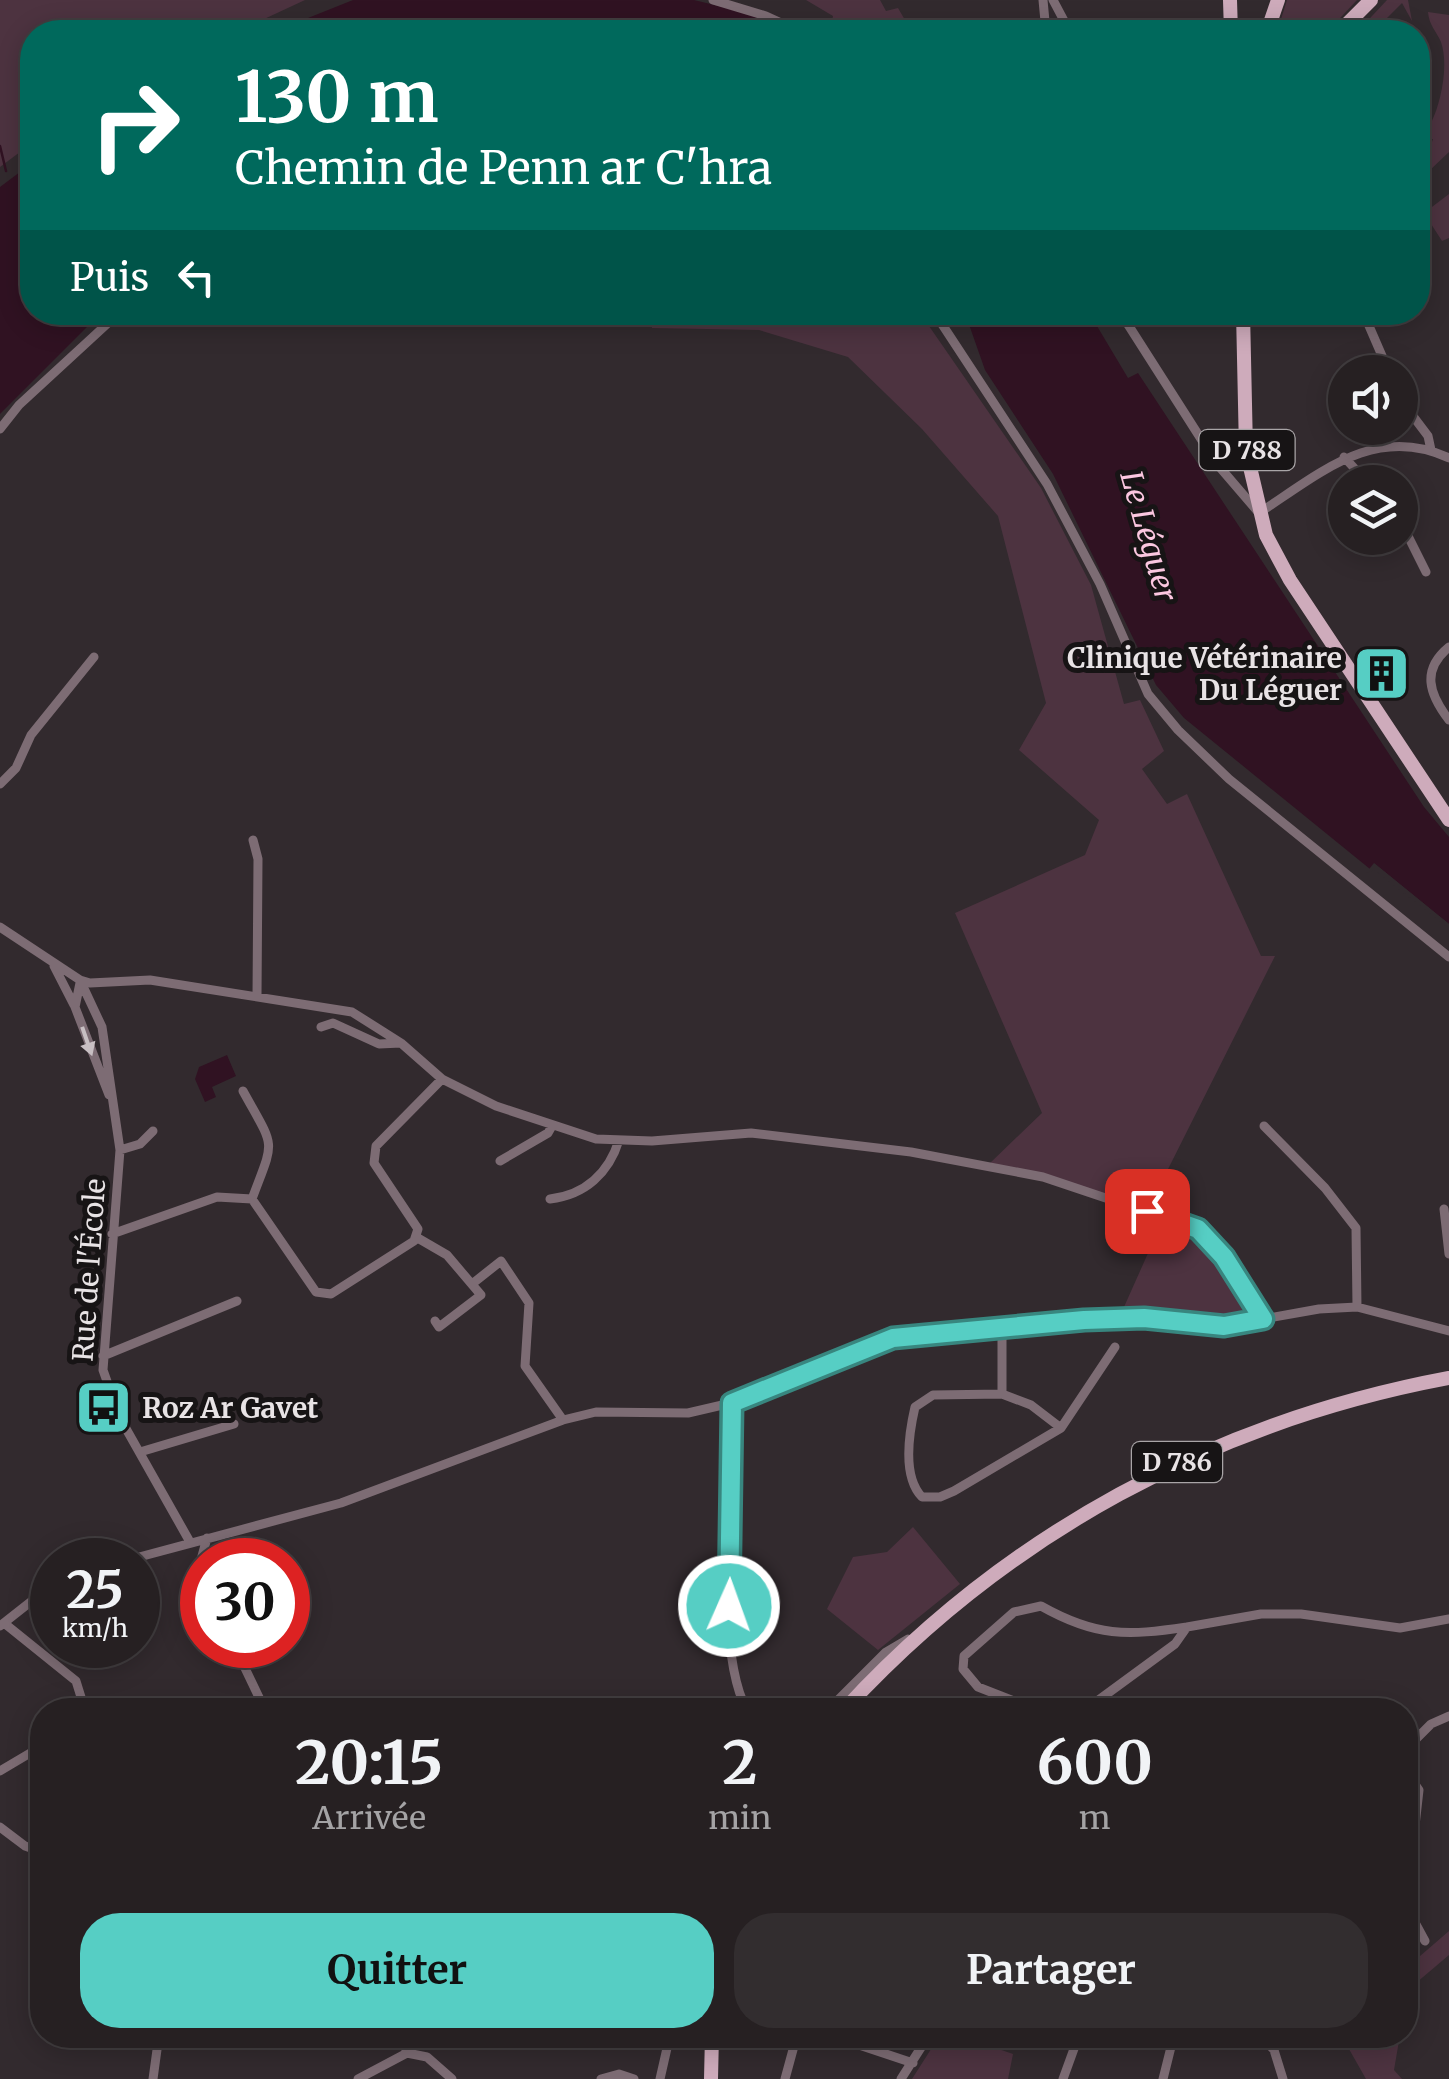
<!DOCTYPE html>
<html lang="fr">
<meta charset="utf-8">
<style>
:root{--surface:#262022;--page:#322d2f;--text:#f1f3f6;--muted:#a4a3a5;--line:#423e40;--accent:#56cec4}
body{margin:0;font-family:Merriweather,serif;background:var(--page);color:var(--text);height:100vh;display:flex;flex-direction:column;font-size:38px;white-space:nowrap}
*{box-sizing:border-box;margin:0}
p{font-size:32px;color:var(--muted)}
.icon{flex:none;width:55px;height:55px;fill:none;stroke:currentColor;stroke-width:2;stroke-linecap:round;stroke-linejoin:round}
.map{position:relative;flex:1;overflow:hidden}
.drawer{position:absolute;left:30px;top:1698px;width:1388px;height:350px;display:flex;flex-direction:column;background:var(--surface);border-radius:40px;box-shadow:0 5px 25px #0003,0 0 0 2px var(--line)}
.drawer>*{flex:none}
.hud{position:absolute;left:20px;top:20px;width:1410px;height:305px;border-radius:40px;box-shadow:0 5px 25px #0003,0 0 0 2px var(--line);background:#00695c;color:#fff;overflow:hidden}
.buttons{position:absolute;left:1328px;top:355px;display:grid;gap:20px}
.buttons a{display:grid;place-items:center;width:90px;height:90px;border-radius:50%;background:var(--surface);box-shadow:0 5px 25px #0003,0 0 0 2px var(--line);font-size:50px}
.speed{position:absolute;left:30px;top:1538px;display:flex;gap:20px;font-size:50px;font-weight:700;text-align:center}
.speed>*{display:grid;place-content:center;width:130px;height:130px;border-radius:50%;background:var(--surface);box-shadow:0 5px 25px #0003,0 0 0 2px var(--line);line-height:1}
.speed small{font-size:25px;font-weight:400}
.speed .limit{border:15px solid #d22;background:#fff;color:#111}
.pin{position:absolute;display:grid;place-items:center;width:85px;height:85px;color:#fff;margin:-42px;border-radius:20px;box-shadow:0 5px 15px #0006}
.me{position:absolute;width:110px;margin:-55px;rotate:2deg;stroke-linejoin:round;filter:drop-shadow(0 0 8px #0008)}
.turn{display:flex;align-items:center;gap:35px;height:210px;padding:0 50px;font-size:45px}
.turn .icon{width:130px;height:130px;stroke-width:2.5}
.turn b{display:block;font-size:70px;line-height:85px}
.then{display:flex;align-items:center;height:95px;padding:0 50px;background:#0003;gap:20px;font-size:38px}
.eta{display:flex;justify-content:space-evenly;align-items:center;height:170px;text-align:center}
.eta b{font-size:60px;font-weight:700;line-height:70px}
.button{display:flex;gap:20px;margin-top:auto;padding:20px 50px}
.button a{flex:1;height:115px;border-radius:40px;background:var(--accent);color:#111;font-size:40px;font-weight:700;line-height:115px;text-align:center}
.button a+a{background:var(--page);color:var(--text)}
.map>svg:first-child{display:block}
.green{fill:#4d3340}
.water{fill:#301222}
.pier{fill:#322a2e}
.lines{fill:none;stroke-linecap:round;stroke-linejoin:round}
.stream{stroke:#301222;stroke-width:2.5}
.minor{stroke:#7d6c74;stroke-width:9}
.primary{stroke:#ceabbb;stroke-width:14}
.oneway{fill:#c8bfc3}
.route-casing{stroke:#38867f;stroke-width:25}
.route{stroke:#56cec4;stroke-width:18}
.labels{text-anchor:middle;stroke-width:10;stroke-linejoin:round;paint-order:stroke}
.shield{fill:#171415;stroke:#a9a5a7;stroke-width:2.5}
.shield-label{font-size:25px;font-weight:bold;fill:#e8e3e5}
.poi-label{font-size:28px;font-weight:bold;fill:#e8e3e5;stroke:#171415;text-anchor:end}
.street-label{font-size:28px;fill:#e8e3e5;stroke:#171415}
.water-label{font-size:30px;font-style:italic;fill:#fbc7e0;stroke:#171415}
</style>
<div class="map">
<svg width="1449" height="2079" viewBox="0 0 1449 2079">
<rect width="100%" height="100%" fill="#322a2e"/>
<!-- green -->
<path class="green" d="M0,0H305L236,32H32V143L0,167Z
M806,0H880L886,11L898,8L912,32H830L833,16Z
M1287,0H1357L1327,32H1277Z
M1387,0H1408L1412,21L1402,3L1373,32H1357Z
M1428,12L1449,15V152L1429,171L1424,165L1433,139H1418V124L1431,123C1441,103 1449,65 1441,42C1436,31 1429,25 1428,12Z
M1449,194V238L1442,241L1424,213Z
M650,313H920L1041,488L1091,585L1124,704L1140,700L1164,751L1142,769L1167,804L1187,794L1261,956H1275L1147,1211L988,1165L1042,1113L955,913L1085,855L1099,820L1019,750L1046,703L998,516L922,429L848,357L759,330L652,328Z
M1161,1224L1195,1234L1231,1281L1249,1314L1225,1317L1124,1307Z
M913,1527L960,1584L878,1650L827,1609L853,1557L887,1552Z
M1449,1931V1955L1416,1983L1405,2011V1969Z
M940,2035H958L1013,2054L1008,2079H912Z
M1341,2035H1400L1394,2070L1402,2079H1366Z"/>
<!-- water -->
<path class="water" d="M353,0H694L743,12L791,32H273Z
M32,163V312L101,313L0,414V187Z
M965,313H1094L1091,316L1128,378L1138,373L1424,807L1449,837V924L1375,864L1370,869L1184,718L1156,685L1053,474L985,370Z
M227,1055L236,1076L212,1087L216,1097L205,1102L195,1079L199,1067Z"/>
<!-- pier -->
<path class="pier" d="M1374,863L1449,924V929L1375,870L1366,873Z"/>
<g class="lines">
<!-- stream -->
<path class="stream" d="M0,146L6,171"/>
<!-- minor -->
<path class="minor" d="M713,0L766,16L801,32
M1043,0L1046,32
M1053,0L1070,32
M934,312L1047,484L1100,584L1148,694L1178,730L1229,779L1449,957
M1120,312L1217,464L1259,513C1319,474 1375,423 1449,458
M1363,312L1389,372
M1400,399L1428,436L1431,450
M0,429L19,405L120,312
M1344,457L1367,482
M1217,464H1229L1246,450
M1400,520L1426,572
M1449,647C1421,670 1429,694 1449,720
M0,784L16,768L31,735L94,657
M253,840L258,859L257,995
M0,927L80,980L102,1027L120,1150L103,1370L120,1418L190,1542
M54,966L74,1005
M80,980L90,983L150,980L352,1012L401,1043L442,1079L496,1106L596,1139L652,1141L751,1133L911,1152L1043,1177L1198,1229L1224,1257L1263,1319
M80,983L75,1007L109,1095
M321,1027L333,1023L379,1044L401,1043
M243,1091C276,1151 275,1137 252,1199
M1264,1126L1325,1188L1356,1228L1357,1307
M120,1150L140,1144L153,1131
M500,1161L548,1133L552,1126
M550,1199C585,1195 609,1173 619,1140
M1444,1209L1449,1254
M112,1234L217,1197L252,1199L316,1292L331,1294L414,1241L418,1229L374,1163L376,1146L442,1079
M416,1237L447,1255L481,1295L439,1327L435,1321
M472,1284L501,1261L529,1303L525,1366L563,1420
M1002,1328V1394L933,1395L915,1407C909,1433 902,1476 922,1497H940L954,1491L1061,1428L1031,1405L1002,1394
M103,1356L237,1301
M731,1403C732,1478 713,1650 747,1710
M1061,1428L1115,1347
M140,1452L234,1424
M128,1560L341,1503L563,1420L596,1412L688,1413L731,1403L893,1338L945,1332L1144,1318L1224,1326L1319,1309L1357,1307L1449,1331
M202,1582L199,1567L207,1538
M4,1623L76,1681L85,1710
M0,1626L52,1585
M234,1645L265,1710
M828,1710L886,1652L908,1639
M878,1710H898
M1037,1710L978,1687L963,1669L964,1656L1014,1612L1041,1606C1096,1637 1127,1636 1187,1627
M1085,1710L1175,1644L1187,1627L1261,1614H1301L1400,1628L1449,1619
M1405,1750L1431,1724L1449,1716
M1405,1770L1419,1790L1406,1906L1425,1941
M0,1771L42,1746
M0,1827L25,1846L42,1852
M829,2035L913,2063
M1260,2035L1274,2050L1283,2079
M407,2053L427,2057L452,2079
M153,2079L159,2035
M358,2079L407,2053L401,2035
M601,2079L619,2074L634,2079
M660,2079L670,2035
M785,2079L797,2035
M901,2079L929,2035
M1063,2079L1079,2035
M1163,2079L1174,2035"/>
<!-- primary -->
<path class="primary" d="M1230,0L1231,32
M1267,32L1278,0
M1339,32L1371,0
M1243,312L1246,450L1266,535L1290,580L1449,820
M844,1710C1007,1533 1214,1422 1449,1378
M711,2079L712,2035"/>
</g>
<!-- one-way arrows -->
<defs><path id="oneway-solid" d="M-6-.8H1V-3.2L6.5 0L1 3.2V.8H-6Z" transform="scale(2.5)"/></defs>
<use class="oneway" href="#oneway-solid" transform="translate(87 1041) rotate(71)"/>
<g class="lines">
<defs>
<path id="route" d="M729,1606L732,1403L893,1338L1084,1320L1144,1318L1224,1326L1263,1319L1224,1257L1198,1229L1147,1211"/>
</defs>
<!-- route casing -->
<use href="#route" class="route-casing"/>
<!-- route -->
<use href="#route" class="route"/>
</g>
<!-- icons -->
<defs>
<symbol id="building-square" viewBox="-11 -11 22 22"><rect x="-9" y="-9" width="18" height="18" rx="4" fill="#56cec4" stroke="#171415"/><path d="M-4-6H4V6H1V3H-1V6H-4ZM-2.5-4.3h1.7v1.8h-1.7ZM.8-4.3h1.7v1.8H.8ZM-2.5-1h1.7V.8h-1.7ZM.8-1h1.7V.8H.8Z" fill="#111"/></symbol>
<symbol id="bus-square" viewBox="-11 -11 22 22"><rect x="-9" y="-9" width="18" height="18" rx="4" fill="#56cec4" stroke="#171415"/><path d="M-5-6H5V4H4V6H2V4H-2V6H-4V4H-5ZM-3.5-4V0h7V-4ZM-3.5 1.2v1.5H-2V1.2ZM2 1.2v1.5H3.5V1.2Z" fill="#111"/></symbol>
</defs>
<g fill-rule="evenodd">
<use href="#building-square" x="1350" y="642" width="63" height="63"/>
<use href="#bus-square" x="72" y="1376" width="63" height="63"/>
</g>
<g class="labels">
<!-- shield labels -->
<g class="shield">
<rect x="1199.5" y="430" width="95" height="40" rx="8"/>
<rect x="1132" y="1442" width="90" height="40" rx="8"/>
</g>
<g class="shield-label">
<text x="1247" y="459">D 788</text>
<text x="1177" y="1471">D 786</text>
</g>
<!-- poi labels -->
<g class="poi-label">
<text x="1342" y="668">Clinique Vétérinaire<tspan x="1342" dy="32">Du Léguer</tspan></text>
<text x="142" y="1418" text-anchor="start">Roz Ar Gavet</text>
</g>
<!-- street labels -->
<g class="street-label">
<text transform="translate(89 1270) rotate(-86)" y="10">Rue de l'École</text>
</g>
<!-- water labels -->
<g class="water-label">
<text transform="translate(1148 536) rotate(74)" y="10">Le Léguer</text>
</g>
</g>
</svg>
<div class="buttons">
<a><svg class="icon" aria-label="sound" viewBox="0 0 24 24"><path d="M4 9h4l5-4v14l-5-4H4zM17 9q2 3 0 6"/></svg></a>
<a><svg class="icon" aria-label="layers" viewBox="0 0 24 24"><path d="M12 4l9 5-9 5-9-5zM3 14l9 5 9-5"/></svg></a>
</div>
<div class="speed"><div>25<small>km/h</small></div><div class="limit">30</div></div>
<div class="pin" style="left:1147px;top:1211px;background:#d93025"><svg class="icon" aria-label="arrive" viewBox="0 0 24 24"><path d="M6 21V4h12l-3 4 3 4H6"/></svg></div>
<svg class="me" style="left:729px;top:1606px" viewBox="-20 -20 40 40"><circle r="17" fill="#56cec4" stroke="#fff" stroke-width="3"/><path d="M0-11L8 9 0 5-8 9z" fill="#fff"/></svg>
<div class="hud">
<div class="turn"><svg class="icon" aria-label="right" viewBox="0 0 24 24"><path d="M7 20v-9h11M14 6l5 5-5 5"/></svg><div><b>130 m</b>Chemin de Penn ar C'hra</div></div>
<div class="then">Puis<svg class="icon" aria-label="left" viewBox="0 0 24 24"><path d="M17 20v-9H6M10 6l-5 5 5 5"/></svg></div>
</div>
<section class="drawer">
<div class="eta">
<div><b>20:15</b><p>Arrivée</p></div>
<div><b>2</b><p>min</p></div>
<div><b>600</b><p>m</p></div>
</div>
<div class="button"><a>Quitter</a><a>Partager</a></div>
</section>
</div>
